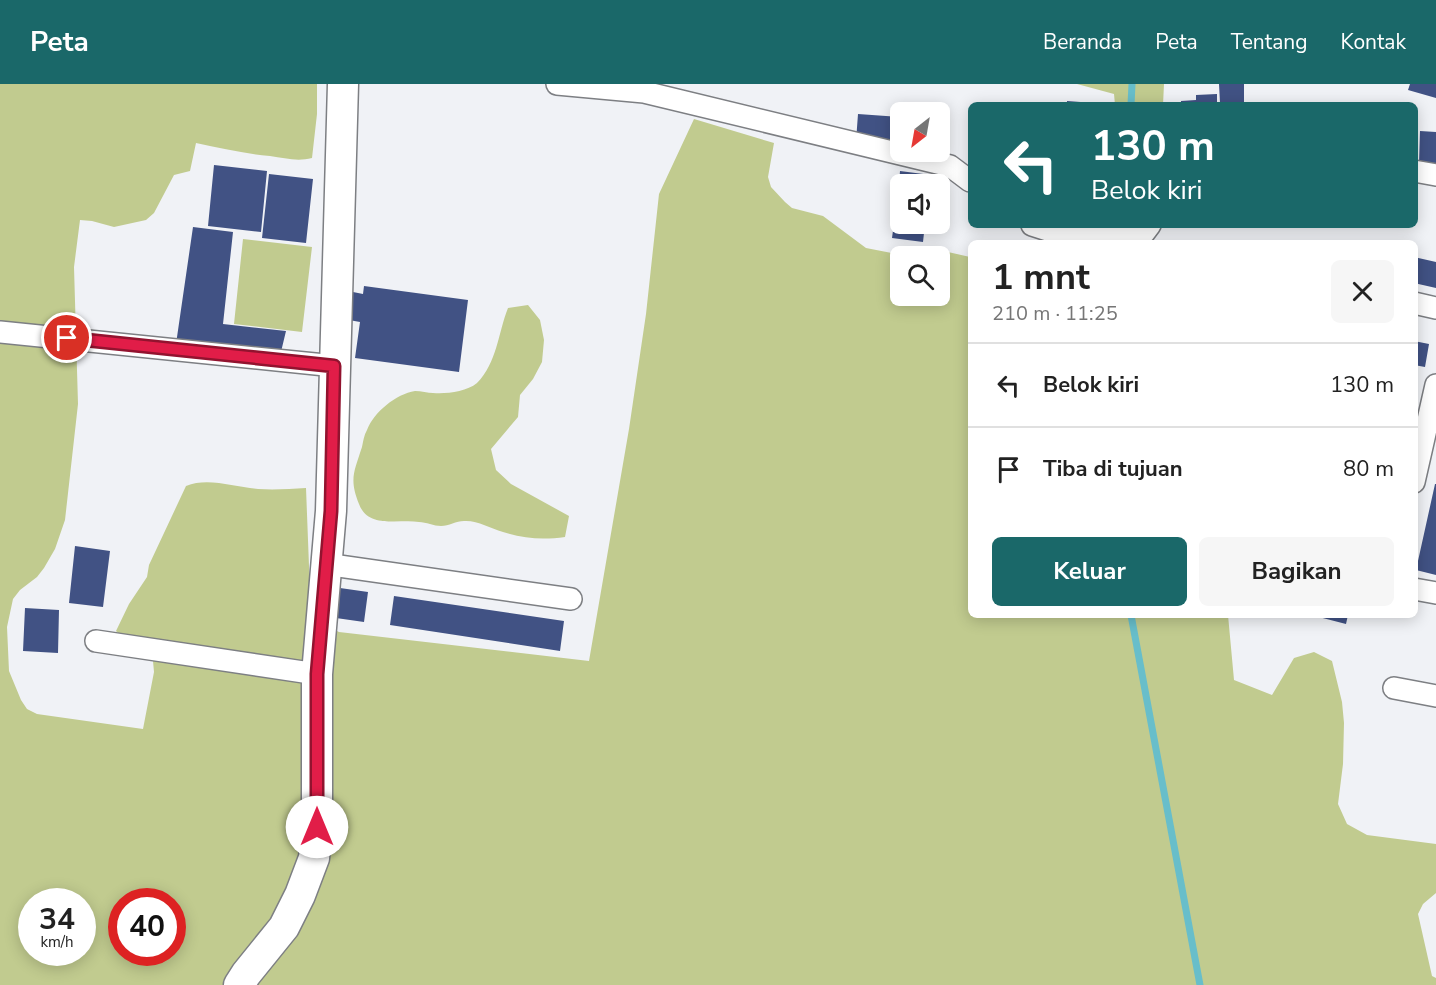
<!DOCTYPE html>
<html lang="id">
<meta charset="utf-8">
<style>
:root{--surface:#fff;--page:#f6f6f6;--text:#222;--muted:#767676;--line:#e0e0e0;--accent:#1a6869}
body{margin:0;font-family:"Nunito Sans",sans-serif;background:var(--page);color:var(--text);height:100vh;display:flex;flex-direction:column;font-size:22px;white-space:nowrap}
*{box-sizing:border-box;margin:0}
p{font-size:20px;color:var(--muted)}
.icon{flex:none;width:33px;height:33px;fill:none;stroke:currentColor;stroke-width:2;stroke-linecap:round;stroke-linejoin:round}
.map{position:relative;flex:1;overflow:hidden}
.details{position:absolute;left:968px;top:156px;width:450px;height:378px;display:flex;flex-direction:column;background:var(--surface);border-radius:9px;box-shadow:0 3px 15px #0003}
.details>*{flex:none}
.top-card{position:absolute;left:968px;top:18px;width:450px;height:126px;border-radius:9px;box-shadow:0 3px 15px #0003;background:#1a6869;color:#fff;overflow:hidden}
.needle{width:39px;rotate:211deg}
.tools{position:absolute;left:890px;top:18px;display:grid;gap:12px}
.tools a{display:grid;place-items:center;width:60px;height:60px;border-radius:9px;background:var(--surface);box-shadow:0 3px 15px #0003;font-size:30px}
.speed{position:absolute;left:18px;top:804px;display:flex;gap:12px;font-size:30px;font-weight:700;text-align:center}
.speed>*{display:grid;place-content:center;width:78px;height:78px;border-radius:50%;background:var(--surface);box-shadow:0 3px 15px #0003;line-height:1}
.speed small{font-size:15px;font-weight:400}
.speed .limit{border:9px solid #d22;background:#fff;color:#111}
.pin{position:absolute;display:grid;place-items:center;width:51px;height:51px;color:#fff;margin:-26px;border:3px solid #fff;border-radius:50%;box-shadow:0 2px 6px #0007}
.me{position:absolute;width:66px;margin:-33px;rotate:0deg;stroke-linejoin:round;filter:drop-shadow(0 0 4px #0008)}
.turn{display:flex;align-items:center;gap:21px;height:126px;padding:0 24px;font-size:27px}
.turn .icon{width:78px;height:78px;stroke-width:2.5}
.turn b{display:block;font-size:42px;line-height:51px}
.round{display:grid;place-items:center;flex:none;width:63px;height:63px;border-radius:9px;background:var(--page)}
.head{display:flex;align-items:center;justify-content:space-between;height:102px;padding:0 24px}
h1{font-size:36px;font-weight:700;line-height:45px}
.action{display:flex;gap:12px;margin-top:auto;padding:12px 24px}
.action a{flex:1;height:69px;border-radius:9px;background:var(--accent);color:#fff;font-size:24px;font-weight:700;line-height:69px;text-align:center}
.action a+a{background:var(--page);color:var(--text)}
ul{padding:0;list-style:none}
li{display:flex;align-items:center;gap:18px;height:84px;padding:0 24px;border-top:2px solid var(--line)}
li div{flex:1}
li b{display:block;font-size:22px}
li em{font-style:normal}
header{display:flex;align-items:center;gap:36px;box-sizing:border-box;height:84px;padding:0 30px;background:var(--accent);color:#fff}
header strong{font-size:28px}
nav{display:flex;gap:33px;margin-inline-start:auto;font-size:21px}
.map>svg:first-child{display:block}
.green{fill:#c1cb8f;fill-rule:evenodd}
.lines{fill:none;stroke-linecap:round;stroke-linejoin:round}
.stream{stroke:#68beca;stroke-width:7}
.building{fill:#415284}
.street-casing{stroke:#7d7f83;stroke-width:24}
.secondary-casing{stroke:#7d7f83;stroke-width:33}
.street{stroke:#fff;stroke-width:21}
.secondary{stroke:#fff;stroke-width:30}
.route-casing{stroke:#92132f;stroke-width:15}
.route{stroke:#e11d48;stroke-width:10}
</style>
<header>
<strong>Peta</strong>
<nav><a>Beranda</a><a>Peta</a><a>Tentang</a><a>Kontak</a></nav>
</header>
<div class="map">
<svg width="1436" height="901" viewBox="0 0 1436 901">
<rect width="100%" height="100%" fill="#f0f2f6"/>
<!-- green -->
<path class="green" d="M0,0H317V30L312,74C297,78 285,74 270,72C245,70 221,64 196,59L190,87L174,91L154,129L146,136L114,143L92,137L80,136L74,183L78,320L65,436L55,465L44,484L37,493L20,506L13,515L7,543L9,587L21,616L27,625L37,630L143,645L154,588L153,577L146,569L127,558L116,547L129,520L147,493L149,481L186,402C208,393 234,403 258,405C274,406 290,405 306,404L311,534L339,548L589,577L629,345L646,230L659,110L694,35L774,59L768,93L771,103L785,118L792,124L823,132L866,164L907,172H900V212H939V172H923L948,168L970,173V531H1228L1234,596L1272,611L1294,574L1314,568L1332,577L1342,618L1344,639L1343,680L1338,720L1347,740L1367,751L1436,760V809L1423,820L1418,830L1432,892L1436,894V901H0ZM32,818H82V868H32ZM122,818H172V868H122Z
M1077,0H1164L1163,21H1115L1114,10Z
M243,155L312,163L302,248L234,240Z
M528,221L540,236L544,256L542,278L533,295L520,311L518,333L491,365L496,386L511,400L569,432L565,453C544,456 524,455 503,448C490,444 477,436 464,437C456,437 449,442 441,442C434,442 426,438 419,438C399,435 368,445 359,420C349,395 354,388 362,363C363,358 364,351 367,346C374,328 396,310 415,307C421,307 428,309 433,309C446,310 466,308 477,299C497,279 498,249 508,224Z"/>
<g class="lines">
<!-- stream -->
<path class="stream" d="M1131,21L1132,0
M1131,531L1200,901"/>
</g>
<!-- building -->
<path class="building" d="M1219,0H1244V18L1220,19Z
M1410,0H1436V14L1408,6Z
M1217,10V21H1181V17L1196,16V11Z
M1067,17L1094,19V21H1067Z
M1253,18L1254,21H1236V19Z
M858,30L900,33V61L856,57Z
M1414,39H1418L1416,62H1414Z
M1420,47L1436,48V81L1419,80Z
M214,81L267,87L261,148L208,142Z
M900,87L931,91L930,100H899Z
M269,90L313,95L306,159L262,154Z
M899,102L900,140H925L923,158L892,154Z
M193,143L233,148L223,240L286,247L280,272L176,260Z
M1414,173L1436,178V204L1414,199Z
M364,202L468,216L459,288L355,274L360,238L349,236L353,208L363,210Z
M1414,257L1429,260L1425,283L1414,281Z
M1435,400H1436V491L1416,486Z
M75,462L110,467L103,523L69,519Z
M340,504L368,508L364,538L336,534Z
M394,512L564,537L560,567L390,541Z
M25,524L59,526L58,569L23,567Z
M1311,531H1348L1346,540Z"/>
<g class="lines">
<defs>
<path id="street" d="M557,0L644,8L950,82L970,97
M1414,87L1436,91
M1032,141L1060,150L1090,152L1108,148L1144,149L1150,141
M1414,219L1436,224
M0,248L335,282
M1414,398L1436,301
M325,480L571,515
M1414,505L1436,509
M96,557L317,590
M1394,604L1436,612"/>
<path id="secondary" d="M239,901L246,890L284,843L300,811L314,774L317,743V590L331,427L343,0"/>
</defs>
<!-- street casing -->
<use href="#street" class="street-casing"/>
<!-- secondary casing -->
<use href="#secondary" class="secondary-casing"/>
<!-- street -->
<use href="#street" class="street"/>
<!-- secondary -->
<use href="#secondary" class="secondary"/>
</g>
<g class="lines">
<defs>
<path id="route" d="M67,254L334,282L331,427L317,590V743"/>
</defs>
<!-- route casing -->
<use href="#route" class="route-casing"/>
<!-- route -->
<use href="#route" class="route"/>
</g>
</svg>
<div class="tools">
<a><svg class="needle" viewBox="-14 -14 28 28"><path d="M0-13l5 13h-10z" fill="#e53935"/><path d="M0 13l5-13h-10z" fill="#767676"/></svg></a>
<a><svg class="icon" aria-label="sound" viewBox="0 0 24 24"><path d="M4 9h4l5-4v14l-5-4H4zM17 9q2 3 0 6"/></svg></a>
<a><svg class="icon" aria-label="search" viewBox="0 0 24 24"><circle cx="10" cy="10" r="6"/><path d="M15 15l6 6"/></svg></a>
</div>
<div class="speed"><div>34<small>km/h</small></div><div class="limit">40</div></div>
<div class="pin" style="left:67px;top:254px;background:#d93025"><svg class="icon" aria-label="arrive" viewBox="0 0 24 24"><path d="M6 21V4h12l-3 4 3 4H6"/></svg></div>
<svg class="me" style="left:317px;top:743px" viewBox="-20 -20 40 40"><circle r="19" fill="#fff"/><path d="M0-13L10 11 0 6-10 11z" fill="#e11d48"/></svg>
<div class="top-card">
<div class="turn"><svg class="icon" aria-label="left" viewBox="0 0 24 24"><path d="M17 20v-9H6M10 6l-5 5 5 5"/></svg><div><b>130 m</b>Belok kiri</div></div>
</div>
<section class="details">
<div class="head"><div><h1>1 mnt</h1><p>210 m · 11:25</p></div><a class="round"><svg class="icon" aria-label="close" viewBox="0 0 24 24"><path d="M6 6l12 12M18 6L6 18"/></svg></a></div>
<ul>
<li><svg class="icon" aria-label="left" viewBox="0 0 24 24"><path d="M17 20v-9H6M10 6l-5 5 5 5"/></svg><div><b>Belok kiri</b></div><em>130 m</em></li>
<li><svg class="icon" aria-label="arrive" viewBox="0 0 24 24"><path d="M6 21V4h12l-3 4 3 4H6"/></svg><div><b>Tiba di tujuan</b></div><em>80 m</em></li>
</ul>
<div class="action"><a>Keluar</a><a>Bagikan</a></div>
</section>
</div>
